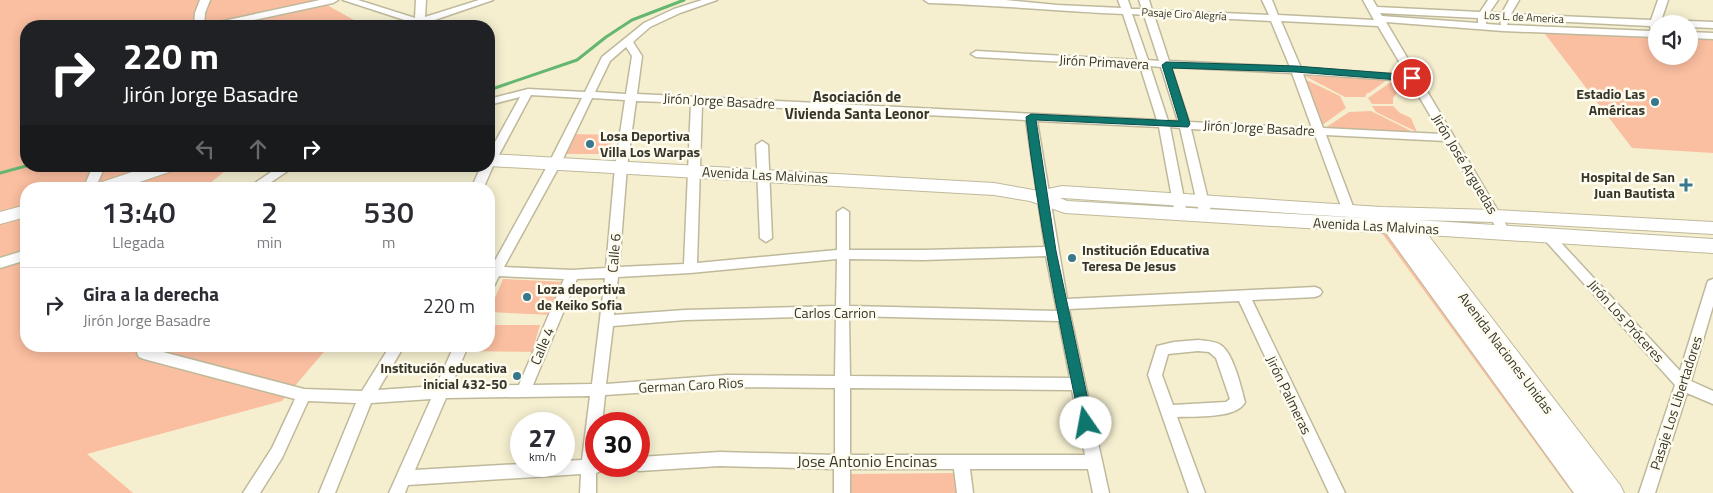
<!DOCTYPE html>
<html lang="es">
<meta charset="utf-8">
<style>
:root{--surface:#fff;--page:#f7f7f7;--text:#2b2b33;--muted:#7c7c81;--line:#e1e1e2}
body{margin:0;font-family:"Titillium Web",sans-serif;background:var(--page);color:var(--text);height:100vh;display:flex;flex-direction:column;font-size:19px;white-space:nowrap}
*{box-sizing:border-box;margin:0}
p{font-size:16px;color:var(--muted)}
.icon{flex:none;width:28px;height:28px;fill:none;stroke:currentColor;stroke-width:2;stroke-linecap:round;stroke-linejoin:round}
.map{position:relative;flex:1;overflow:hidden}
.panel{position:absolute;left:20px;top:182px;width:475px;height:170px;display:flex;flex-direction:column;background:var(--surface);border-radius:20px;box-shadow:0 2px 12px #0003}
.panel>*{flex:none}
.guide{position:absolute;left:20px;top:20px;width:475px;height:152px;border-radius:20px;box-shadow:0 2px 12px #0003;background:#202124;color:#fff;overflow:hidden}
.tools{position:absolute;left:1648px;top:15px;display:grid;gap:10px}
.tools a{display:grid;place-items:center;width:50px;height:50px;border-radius:50%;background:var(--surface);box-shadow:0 2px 12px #0003;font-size:25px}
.speed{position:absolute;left:510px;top:412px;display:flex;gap:10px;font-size:25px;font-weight:700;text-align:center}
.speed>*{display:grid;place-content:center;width:65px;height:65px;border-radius:50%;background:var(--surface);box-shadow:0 2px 12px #0003;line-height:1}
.speed small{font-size:12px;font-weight:400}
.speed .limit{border:8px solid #d22;background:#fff;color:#111}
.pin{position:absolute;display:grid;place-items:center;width:42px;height:42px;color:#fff;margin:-21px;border:2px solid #fff;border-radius:50%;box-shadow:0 1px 5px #0007}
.me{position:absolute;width:55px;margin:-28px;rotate:348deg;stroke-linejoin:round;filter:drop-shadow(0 0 4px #0008)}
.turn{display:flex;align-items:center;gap:18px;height:105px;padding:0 20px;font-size:22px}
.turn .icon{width:65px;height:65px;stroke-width:2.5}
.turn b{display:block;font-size:35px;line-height:42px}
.lanes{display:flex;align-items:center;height:48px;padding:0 20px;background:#0003;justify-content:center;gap:25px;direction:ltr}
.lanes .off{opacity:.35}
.eta{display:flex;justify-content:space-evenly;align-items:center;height:85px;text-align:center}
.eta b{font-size:30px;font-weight:600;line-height:35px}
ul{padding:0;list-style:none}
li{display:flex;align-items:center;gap:15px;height:75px;padding:0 20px;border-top:1px solid var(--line)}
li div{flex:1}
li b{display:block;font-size:19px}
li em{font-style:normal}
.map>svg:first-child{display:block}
.green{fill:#fabea0}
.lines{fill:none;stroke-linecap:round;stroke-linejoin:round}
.stream{stroke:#65b670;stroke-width:3}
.street-casing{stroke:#bfb99c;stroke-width:3}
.secondary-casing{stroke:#bfb99c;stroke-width:2}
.street{fill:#fff;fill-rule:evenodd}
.secondary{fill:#fff;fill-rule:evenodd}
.route{fill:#0f766e;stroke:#0a4d48}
.poi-dot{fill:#38788c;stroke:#fefcef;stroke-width:2}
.labels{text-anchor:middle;stroke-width:5;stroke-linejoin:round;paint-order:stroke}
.far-street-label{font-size:11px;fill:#38362a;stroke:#fefcef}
.street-label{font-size:14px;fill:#38362a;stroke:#fefcef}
.poi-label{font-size:14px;font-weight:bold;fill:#38362a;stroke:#fefcef;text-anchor:end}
.neighbourhood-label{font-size:15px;font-weight:bold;fill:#38362a;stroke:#fefcef}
.near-street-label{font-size:16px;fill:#38362a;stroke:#fefcef}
</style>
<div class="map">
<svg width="1713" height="493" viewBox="0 0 1713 493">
<rect width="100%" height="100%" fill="#f5efd0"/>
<!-- green -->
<path class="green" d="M0,0H318L363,25L369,26H26V166H231L203,189H26V346H329L282,401L87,454L133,493H0Z
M1542,30L1656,35V56H1689V36L1713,38V153L1632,148Z
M1305,76L1387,80L1369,93H1367L1365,97H1345Z
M1300,77L1340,96L1346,108L1321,126Z
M1391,82L1397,93L1393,98V104H1372L1368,98Z
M1372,106H1393L1400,113L1411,118L1417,132L1376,112Z
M1371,111L1413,132L1325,128L1349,112Z
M572,134L615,135L608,154H565Z
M1379,223L1581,493H1572L1376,225Z
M503,279L565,282L553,315L489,312Z
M489,325H540L532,352L472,351L474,346H489Z
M955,473L956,493H847V474Z"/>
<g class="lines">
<!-- stream -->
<path class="stream" d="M489,90L577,60L606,37L632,20L684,0
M0,173L26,166"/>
<defs>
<path id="street" d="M200,0H210L205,13L204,26H194L195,13Z
M320,0H338L333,3L226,26H209L214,23Z
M343,0H358L415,18L416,0H426L425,17L479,0H493L420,25Z
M702,0H717L680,13L650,27L633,42L642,56L637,94L1157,120L1140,66L976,57L971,54L976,51L1138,60L1123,14C1058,11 994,5 929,3L924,0H1005L1057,5L1121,8L1118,0H1128L1131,9H1142L1139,0H1149L1152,10L1269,15L1262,0H1272L1278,15L1374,20L1363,0H1373L1377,7L1480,12L1488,0H1498L1489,13H1502L1509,0H1519L1511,14L1651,20L1658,0H1668L1661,21H1673L1678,24H1656V37L1503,31L1386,22L1511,233L1505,237L1501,236L1446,141L1326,135L1354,209L1348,213L1342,209L1315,135L1191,129L1212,216L1206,220L1200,216L1180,128L1170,127L1187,214L1181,218L1175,214L1159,127L1037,121L1067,299L1315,287L1320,289L1322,292L1320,295L1315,297L1252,300L1345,493H1329L1239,301L1069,309L1109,493H1093L1088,469H970L973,493H957L954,469H850V493H834V469L720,466L639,471L634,469L632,466H639V457L720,452L835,455V388L726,387L605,395L602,424H596V466H604L601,471L596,473V493H580L581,474L408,485L405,493H389L431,399L371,403L335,493H319L356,403L308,401L282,458L260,493H243L272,448L295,399L144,359L139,357L137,353L139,349L144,347L304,389L362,391L390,346H404L378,390L436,386L454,346H468L451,386L519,385L564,279L499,276L494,286L489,288V266H492L549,163L582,98L531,95L493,166L483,189H471L481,166H489V153L520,97L489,105V99L528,89L585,92L602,57L644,23L674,9ZM1380,13L1478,18V23L1382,16ZM1132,14L1144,15L1159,61L1148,60ZM1154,15L1271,21L1290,67L1169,61ZM1487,18L1500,19L1501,25L1486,24ZM1509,19L1650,26L1651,31L1507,25ZM1281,21L1378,26L1407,75L1301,68ZM626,47L632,56L626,94L595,92L610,61ZM1150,66L1161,67L1178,121H1168ZM1171,67L1292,73L1312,128L1189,122ZM1303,74L1410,81L1441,134L1323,128ZM592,98L625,100L615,167L606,268L572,270L504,267L561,163ZM636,101L691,103L684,264L619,267L627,167ZM702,104L1026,120L1045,247L923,250H849V212L843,208L837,212V250L697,263ZM1046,256L1057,311L849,306V259L923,260ZM837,259L836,306L685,310L614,315L618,277L690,273ZM605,278L592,384L533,385L577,279ZM836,316L835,376L726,375L606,384L613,326L685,320ZM849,316L1059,321L1070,378L850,376ZM850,388L1072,390L1085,455H850ZM590,396L582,460L564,461V466H521V464L415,470L446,398Z
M1689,21L1713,22V28L1689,27V24H1684Z
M1689,32L1713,33V39L1689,38Z
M762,141L768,145L772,238L766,242L760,238L756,145Z
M93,166H105L95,189H83Z
M280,166H295L261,189H246Z
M1547,231L1551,232L1680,371L1707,284L1708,281L1713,279V306L1691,381L1713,391V404L1687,393L1655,493H1639L1675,385L1543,238L1541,235Z
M26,250V260L0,268V258Z
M1198,340C1206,341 1216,341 1222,346C1234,356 1241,387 1245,402C1237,419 1195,416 1177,417L1205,493H1189L1148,375L1157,346L1174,342ZM1198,351L1209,352L1216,358L1230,399L1226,402L1173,405L1162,375L1168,354Z"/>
<path id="secondary" d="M489,154L994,183L1039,191L1062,186L1381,207L1496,210L1713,222V234L1496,222L1417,220L1713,239V253L1428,235L1620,485L1624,493H1574L1386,233L1065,213L1030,201L994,195L489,166ZM1060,198H1062L1380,219L1067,201Z
M150,166H177L175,170L119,189H90L93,185Z
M26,205V217L0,224V212Z"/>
</defs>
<!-- street casing -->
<use href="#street" class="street-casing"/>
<!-- secondary casing -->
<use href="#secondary" class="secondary-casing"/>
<!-- street -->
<use href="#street" class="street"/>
<!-- secondary -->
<use href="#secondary" class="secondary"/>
</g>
<!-- route -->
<path class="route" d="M1166,62L1296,66L1412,75L1417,78L1412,81L1296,72L1172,68L1190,124L1188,127L1036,120L1056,251L1093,423L1091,427L1086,429L1082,427L1080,423C1059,321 1038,220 1026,117L1031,114L1179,121L1162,65Z"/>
<!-- markers -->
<g class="poi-dot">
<circle cx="1655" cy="102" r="5"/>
<circle cx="590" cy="144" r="5"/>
<path d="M1683.5 177.5h5v5h5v5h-5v5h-5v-5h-5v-5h5z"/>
<circle cx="1072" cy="258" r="5"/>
<circle cx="527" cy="297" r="5"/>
<circle cx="517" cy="376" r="5"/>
</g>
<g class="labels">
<!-- far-street labels -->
<g class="far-street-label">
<text transform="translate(1184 14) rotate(3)" y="4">Pasaje Ciro Alegría</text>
<text transform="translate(1524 17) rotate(3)" y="4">Los L. de America</text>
</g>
<!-- street labels -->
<g class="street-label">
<text transform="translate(1104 62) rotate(3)" y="5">Jirón Primavera</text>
<text transform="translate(719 101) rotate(3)" y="5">Jirón Jorge Basadre</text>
<text transform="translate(1259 128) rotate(3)" y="5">Jirón Jorge Basadre</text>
<text transform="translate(1465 164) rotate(59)" y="5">Jirón José Arguedas</text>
<text transform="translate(765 175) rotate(3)" y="5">Avenida Las Malvinas</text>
<text transform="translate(1376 226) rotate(3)" y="5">Avenida Las Malvinas</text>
<text transform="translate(614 253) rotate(-85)" y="5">Calle 6</text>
<text x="835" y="318">Carlos Carrion</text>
<text transform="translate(1626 321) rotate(48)" y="5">Jirón Los Próceres</text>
<text transform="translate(542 346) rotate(-67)" y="5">Calle 4</text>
<text transform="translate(1506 353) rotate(53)" y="5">Avenida Naciones Unidas</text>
<text transform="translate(691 385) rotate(-3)" y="5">German Caro Rios</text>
<text transform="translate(1289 395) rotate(64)" y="5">Jirón Palmeras</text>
<text transform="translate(1676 403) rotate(-72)" y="5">Pasaje Los Libertadores</text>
</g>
<!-- poi labels -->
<g class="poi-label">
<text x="1645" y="99">Estadio Las<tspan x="1645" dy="16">Américas</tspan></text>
<text x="600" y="141" text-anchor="start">Losa Deportiva<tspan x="600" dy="16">Villa Los Warpas</tspan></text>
<text x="1675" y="182">Hospital de San<tspan x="1675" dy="16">Juan Bautista</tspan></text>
<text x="1082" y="255" text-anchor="start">Institución Educativa<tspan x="1082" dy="16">Teresa De Jesus</tspan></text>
<text x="537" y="294" text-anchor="start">Loza deportiva<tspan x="537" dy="16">de Keiko Sofia</tspan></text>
<text x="507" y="373">Institución educativa<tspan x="507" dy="16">inicial 432-50</tspan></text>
</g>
<!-- neighbourhood labels -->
<g class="neighbourhood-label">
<text x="857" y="102">Asociación de<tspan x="857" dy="17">Vivienda Santa Leonor</tspan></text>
</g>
<!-- near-street labels -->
<g class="near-street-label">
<text x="867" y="467">Jose Antonio Encinas</text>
</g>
</g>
</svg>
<div class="tools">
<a><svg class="icon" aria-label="sound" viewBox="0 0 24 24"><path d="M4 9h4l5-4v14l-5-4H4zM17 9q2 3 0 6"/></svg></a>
</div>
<div class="speed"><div>27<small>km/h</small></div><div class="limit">30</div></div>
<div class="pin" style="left:1412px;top:78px;background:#d93025"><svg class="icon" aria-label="arrive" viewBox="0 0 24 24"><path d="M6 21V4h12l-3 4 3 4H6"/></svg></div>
<svg class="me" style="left:1086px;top:423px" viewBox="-20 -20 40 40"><circle r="19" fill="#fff"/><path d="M0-13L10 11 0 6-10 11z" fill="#0f766e"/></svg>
<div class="guide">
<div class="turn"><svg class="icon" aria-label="right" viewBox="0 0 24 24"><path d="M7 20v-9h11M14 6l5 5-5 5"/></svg><div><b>220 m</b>Jirón Jorge Basadre</div></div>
<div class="lanes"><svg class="icon off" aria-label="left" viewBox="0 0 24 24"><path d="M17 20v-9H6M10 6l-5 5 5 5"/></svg><svg class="icon off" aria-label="ahead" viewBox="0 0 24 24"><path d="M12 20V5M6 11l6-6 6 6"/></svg><svg class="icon" aria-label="right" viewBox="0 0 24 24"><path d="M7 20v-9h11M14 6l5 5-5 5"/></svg></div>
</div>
<section class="panel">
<div class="eta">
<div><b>13:40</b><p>Llegada</p></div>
<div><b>2</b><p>min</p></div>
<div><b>530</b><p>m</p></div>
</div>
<ul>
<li><svg class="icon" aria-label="right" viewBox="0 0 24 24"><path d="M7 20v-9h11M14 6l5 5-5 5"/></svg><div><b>Gira a la derecha</b><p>Jirón Jorge Basadre</p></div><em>220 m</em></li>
</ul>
</section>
</div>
